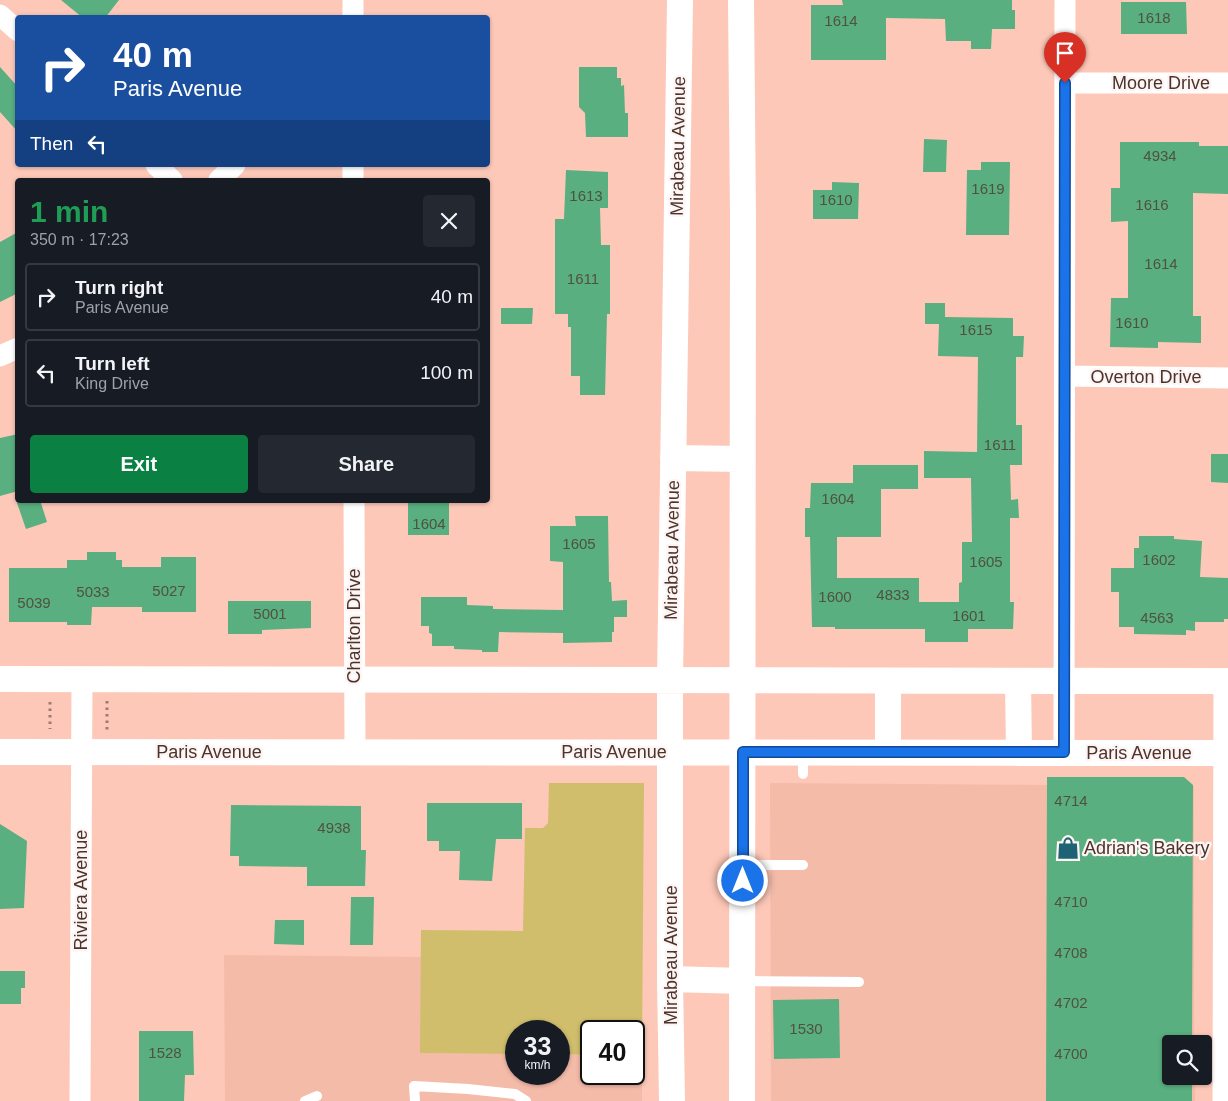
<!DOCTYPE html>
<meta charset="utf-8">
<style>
:root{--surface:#171b24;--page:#242831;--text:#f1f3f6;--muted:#9ea1a6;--line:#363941;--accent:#0b8043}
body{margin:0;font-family:Helvetica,sans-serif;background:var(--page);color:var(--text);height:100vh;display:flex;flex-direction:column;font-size:19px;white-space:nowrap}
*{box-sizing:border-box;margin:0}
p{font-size:16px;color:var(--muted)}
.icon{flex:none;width:28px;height:28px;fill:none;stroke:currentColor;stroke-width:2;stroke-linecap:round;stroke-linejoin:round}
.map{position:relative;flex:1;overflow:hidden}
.drawer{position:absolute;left:15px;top:178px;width:475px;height:325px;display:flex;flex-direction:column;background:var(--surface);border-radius:5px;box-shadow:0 1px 4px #0004}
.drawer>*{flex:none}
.banner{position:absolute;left:15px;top:15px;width:475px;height:152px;border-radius:5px;box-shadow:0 1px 4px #0004;background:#1a4fa0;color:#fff;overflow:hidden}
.controls{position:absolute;left:1162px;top:1035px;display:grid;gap:10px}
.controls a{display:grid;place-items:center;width:50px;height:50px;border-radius:5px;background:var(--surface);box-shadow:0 1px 4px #0004;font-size:25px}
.speed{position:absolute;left:505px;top:1020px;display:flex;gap:10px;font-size:25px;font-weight:700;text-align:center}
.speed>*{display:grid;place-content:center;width:65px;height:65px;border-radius:50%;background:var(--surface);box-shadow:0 1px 4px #0004;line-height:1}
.speed small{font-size:12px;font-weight:400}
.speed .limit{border:2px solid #111;border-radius:8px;background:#fff;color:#111}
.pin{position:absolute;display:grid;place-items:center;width:42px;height:42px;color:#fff;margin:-51px -21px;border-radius:50% 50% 50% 0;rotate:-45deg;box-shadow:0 0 5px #0007}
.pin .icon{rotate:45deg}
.me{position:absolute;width:55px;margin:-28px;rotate:0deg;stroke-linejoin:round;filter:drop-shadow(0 0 4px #0008)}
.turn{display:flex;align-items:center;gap:18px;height:105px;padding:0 15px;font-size:22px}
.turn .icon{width:65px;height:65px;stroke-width:2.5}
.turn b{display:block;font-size:35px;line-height:42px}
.then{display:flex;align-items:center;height:48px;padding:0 15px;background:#0003;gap:10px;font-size:19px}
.round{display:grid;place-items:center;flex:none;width:52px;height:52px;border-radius:5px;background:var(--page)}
.overview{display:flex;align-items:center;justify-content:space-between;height:85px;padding:0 15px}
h1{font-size:30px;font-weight:700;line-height:38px;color:#1e9e55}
.button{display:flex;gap:10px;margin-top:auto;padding:10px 15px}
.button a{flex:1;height:58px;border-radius:5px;background:var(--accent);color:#fff;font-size:20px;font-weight:700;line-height:58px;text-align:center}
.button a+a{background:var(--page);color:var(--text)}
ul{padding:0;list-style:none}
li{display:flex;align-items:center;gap:15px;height:68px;margin:0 10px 8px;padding:0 5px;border:2px solid var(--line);border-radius:5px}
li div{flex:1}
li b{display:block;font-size:19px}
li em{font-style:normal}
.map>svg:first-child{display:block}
.built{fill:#f5bba9}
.green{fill:#d0be6c}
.building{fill:#59af7f}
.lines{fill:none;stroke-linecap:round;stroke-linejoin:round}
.path{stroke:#a17a6f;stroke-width:3;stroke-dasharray:2.5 4;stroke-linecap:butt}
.service{stroke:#fff;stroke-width:10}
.minor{stroke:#fff;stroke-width:21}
.tertiary{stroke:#fff;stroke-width:26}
.route-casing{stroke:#114b97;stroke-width:12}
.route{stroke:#1a73e8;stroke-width:9}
.labels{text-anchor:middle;stroke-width:4.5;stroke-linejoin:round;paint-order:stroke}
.number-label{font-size:15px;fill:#505240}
.street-label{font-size:18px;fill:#4d332b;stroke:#fcf5f3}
.poi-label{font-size:18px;fill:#4d332b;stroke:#fcf5f3;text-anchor:start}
</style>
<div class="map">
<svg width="1228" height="1101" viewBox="0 0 1228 1101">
<rect width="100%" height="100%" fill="#fdc8b8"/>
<!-- built -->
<path class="built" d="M770,783L1194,786V1044H1171V1076H1195V1101H771Z
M224,955L421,957V1053L516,1054V1074H559V1054L591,1055V1074H634V1055H642V1101H225Z"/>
<!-- green -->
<path class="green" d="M549,783H644L642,1055H634V1031H591V1055L559,1054V1031H516V1054L420,1053L421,930L523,931L525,828H543L548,823Z"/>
<!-- building -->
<path class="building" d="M61,0H119L105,18H83Z
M842,0H1012V10H1015V29H992L991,49H971V41H946L945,19L886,18V60H811V5H843Z
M1121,2H1186L1187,34H1121Z
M0,67L18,87V132L0,112Z
M579,67H617V78H621V86L624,85L625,113H628V137H586L585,113L579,107Z
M924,139L947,140L946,172H923Z
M1120,142H1199V146H1228V194L1193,193V316H1201V343L1158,342V348L1110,347L1111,298H1128V221L1111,222V188H1120Z
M981,162H1010L1009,235H966L967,170H981Z
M566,170L608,172V208H600L601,245H610V314H607L605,395H580V376H571V327H568V314H555V219H564Z
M832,182L859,183L858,219H813V190H832Z
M18,232V293L0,302V242Z
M925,303H945V317L1013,318V336H1024L1023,357H1016V425H1022V465H1010L1011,500L1018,499L1019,518H1010V602H1014L1013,629H968V642H925V629H835V627H812L810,537H805V508H810L811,483H853V465H918V489H881V537H837V578H919V602H959V583L962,582V542H972L971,478H924V451L977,452L978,357L938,356L939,324H925Z
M501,308H533L532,324H501Z
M18,434V491L0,496V438Z
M1211,454H1228V483L1211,482Z
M16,500H40L47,522L26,529Z
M408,500H449V535H408Z
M575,516H608L609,582H611L612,601L627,600V617H614V632H612V642L563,643V633L499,632L498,652H482V650L454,649V646H432V634L429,633V626H421V597H467V605L493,606V609L563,610V562L550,561V526H576Z
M1139,536H1174V539L1202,541L1200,577L1228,578V619H1224V622H1195V631L1186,630V635L1134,634V627H1119V592H1111V568H1134V548H1139Z
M87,552H116V560H122V567H161V557H196V612H142V607H92L91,625H67V622H9V568H67V560H87Z
M228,601H311V628L262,630V634H228Z
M1047,777H1184L1193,785L1192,1044H1171V1076H1192V1101H1046Z
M427,803H522V839H496L492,881L459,880L460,851H439V841H427Z
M231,805L361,806V850H366L365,886H307V867L239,866V856H230Z
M0,824L27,841L24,908L0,909Z
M351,897H374L373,945H350Z
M275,920H304V945L274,944Z
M0,971H25V988H21V1004H0Z
M839,999L840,1058L774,1059L773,1000Z
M139,1031H193L194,1075H185L184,1101H139Z"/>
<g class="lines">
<!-- path -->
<path class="path" d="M107,701V730
M50,702V729"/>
<!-- service -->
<path class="service" d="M803,774V753
M743,865H803
M744,981L859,982
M305,1101L317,1096
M415,1101L414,1086L468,1089L515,1094L526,1101"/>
<!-- minor -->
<path class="minor" d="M0,15L18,31
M353,18V0
M1065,83H1228
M156,165L172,180
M353,165V180
M219,180L235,165
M0,356L18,348
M1065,376L1228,378
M354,500L355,752
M1064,753L1065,0
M80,1101L82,679
M1223,1101L1224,681"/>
<!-- tertiary -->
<path class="tertiary" d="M741,0L743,216L742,1101
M673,458L742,459
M0,679L1228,681
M888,681V752
M1018,681L1019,753
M0,752L1228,753
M670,979L743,981
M672,1101L670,979V680L680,0"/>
</g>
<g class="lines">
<defs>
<path id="route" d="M743,881V752H1064L1065,83"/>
</defs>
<!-- route casing -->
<use href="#route" class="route-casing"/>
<!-- route -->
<use href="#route" class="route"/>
</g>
<!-- icons -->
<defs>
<symbol id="shop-bare" viewBox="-9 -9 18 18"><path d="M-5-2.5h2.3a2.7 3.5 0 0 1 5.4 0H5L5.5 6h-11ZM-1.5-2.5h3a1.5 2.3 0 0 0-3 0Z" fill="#1e6374" stroke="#fcf5f3" stroke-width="2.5" paint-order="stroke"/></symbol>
</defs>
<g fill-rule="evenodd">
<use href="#shop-bare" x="1052" y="832" width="32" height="32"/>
</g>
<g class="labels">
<!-- number labels -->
<g class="number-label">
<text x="1154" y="23">1618</text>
<text x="841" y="26">1614</text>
<text x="1160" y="161">4934</text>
<text x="988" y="194">1619</text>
<text x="586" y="201">1613</text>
<text x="836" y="205">1610</text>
<text x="1152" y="210">1616</text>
<text x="1161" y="269">1614</text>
<text x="583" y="284">1611</text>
<text x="1132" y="328">1610</text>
<text x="976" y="335">1615</text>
<text x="1000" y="450">1611</text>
<text x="838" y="504">1604</text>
<text x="429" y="529">1604</text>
<text x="579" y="549">1605</text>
<text x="1159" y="565">1602</text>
<text x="986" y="567">1605</text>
<text x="169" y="596">5027</text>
<text x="93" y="597">5033</text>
<text x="893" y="600">4833</text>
<text x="835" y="602">1600</text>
<text x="34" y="608">5039</text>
<text x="270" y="619">5001</text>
<text x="969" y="621">1601</text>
<text x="1157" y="623">4563</text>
<text x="1071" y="806">4714</text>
<text x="334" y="833">4938</text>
<text x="1071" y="907">4710</text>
<text x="1071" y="958">4708</text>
<text x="1071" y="1008">4702</text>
<text x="806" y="1034">1530</text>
<text x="165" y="1058">1528</text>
<text x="1071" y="1059">4700</text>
</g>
<!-- street labels -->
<g class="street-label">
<text x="1161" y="89">Moore Drive</text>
<text transform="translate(678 146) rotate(-89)" y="6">Mirabeau Avenue</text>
<text x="1146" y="383">Overton Drive</text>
<text transform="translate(672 550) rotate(-89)" y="6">Mirabeau Avenue</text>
<text transform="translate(354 626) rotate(-90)" y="6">Charlton Drive</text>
<text x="209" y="758">Paris Avenue</text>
<text x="614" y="758">Paris Avenue</text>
<text x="1139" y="759">Paris Avenue</text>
<text transform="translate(81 890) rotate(-90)" y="6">Riviera Avenue</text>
<text transform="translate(671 955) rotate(-90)" y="6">Mirabeau Avenue</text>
</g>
<!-- poi labels -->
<g class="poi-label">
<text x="1084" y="854">Adrian's Bakery</text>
</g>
</g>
</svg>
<div class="controls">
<a><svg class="icon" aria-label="search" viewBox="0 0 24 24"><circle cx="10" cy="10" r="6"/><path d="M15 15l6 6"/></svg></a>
</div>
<div class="speed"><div>33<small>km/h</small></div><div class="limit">40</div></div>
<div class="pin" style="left:1065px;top:83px;background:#d93025"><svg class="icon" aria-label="arrive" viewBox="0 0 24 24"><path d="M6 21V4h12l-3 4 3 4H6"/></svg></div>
<svg class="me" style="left:743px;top:881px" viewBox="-20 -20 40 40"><circle r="17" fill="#1a73e8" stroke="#fff" stroke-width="3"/><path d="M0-11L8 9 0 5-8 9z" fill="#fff"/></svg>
<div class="banner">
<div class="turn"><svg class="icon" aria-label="right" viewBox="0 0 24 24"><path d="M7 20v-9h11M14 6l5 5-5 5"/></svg><div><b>40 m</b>Paris Avenue</div></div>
<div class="then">Then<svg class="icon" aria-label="left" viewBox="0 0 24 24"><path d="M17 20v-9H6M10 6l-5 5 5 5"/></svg></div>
</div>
<section class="drawer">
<div class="overview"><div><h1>1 min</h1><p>350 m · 17:23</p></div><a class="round"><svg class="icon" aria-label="close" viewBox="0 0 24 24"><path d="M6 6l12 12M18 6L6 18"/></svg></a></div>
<ul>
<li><svg class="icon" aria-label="right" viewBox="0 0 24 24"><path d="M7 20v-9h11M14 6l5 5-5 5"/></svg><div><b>Turn right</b><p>Paris Avenue</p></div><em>40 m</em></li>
<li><svg class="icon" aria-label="left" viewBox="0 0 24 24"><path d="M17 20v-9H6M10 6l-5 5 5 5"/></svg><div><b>Turn left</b><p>King Drive</p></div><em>100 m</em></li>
</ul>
<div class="button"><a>Exit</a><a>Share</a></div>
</section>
</div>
